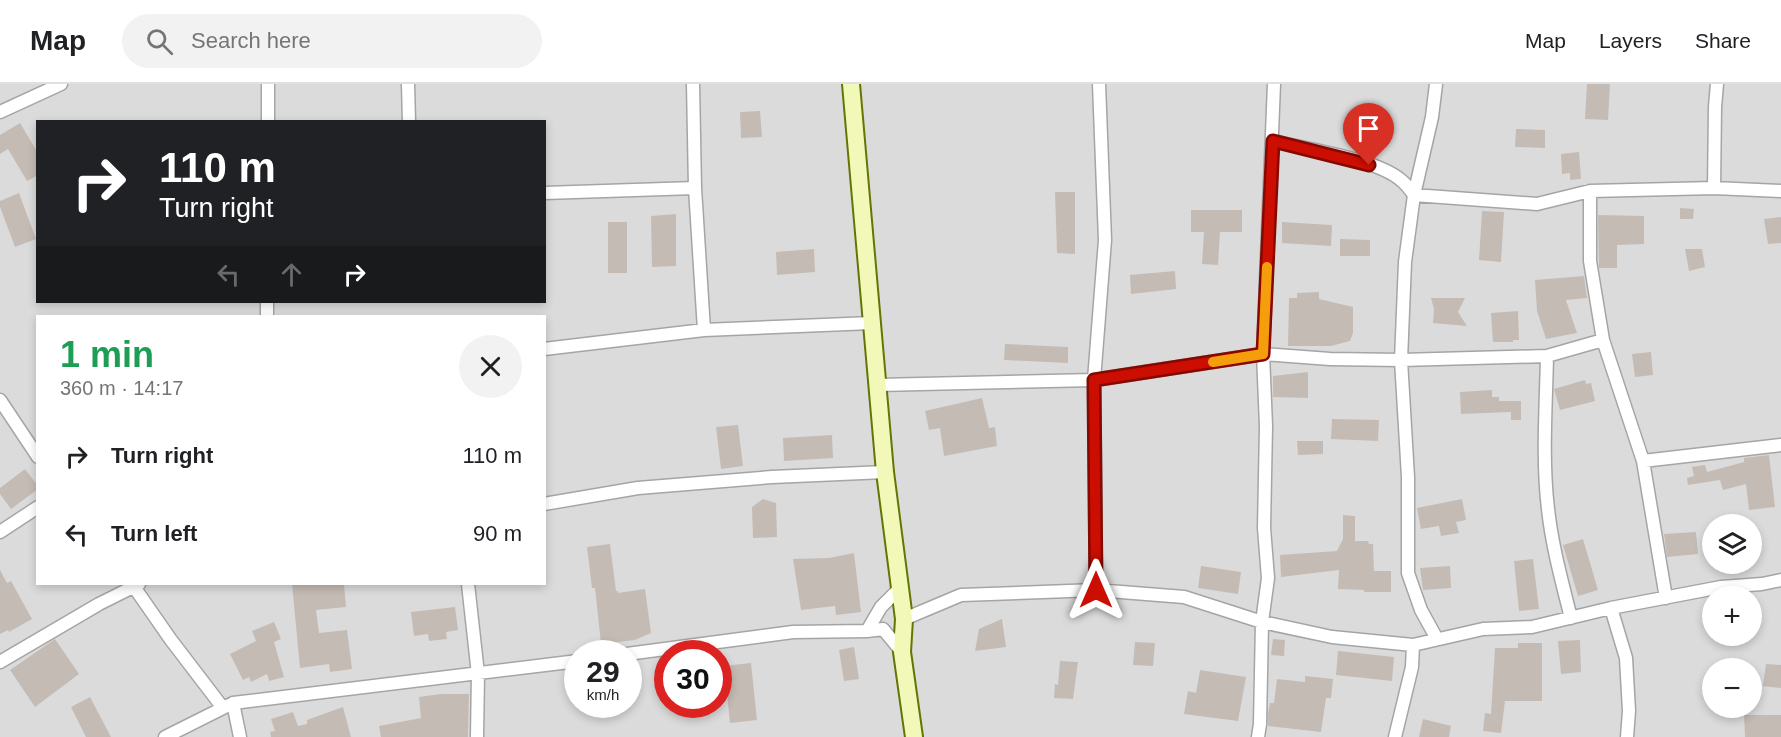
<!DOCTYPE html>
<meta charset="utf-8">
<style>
:root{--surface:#fff;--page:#f2f2f2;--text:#202124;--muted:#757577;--line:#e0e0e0}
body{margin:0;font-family:Helvetica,sans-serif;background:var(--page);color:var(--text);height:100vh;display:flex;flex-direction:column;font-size:22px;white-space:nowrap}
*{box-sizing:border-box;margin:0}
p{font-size:20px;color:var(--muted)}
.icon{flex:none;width:33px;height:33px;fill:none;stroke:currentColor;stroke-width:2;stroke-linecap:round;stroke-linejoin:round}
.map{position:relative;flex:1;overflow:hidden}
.details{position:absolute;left:36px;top:231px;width:510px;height:270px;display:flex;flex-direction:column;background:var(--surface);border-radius:0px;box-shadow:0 3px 9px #0003}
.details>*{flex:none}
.guide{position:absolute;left:36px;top:36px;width:510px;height:183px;border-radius:0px;box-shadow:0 3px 9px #0003;background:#202124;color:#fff;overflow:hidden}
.buttons{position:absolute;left:1702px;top:430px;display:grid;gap:12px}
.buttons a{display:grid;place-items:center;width:60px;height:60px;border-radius:50%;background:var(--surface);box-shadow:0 3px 9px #0003;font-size:30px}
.speed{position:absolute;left:564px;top:556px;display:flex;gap:12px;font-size:30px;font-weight:700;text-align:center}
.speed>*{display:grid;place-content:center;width:78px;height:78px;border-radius:50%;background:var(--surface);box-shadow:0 3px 9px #0003;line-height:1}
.speed small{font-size:15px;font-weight:400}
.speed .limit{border:9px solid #d22;background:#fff;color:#111}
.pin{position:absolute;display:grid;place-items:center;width:51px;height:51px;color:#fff;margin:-62px -26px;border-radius:50% 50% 50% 0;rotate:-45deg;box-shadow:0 0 6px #0007}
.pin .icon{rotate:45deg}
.me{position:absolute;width:66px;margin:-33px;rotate:0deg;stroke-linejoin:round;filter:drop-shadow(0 0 4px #0008)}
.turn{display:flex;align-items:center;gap:21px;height:126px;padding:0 24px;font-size:27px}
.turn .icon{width:78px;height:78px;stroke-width:2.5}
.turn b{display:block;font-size:42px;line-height:51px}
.lanes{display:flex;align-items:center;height:57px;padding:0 24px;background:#0003;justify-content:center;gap:30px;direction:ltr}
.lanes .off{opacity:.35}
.round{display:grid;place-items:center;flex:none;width:63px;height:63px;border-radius:32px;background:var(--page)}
.headline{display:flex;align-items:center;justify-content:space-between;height:102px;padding:0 24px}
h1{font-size:36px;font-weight:600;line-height:45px;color:#1e9e55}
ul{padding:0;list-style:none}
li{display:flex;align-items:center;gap:18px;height:78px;padding:0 24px}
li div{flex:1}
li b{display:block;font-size:22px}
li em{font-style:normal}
header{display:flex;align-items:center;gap:36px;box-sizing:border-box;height:84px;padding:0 30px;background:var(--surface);border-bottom:2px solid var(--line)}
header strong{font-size:28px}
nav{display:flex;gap:33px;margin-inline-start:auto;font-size:21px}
.search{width:420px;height:54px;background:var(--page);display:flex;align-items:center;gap:15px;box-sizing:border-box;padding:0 21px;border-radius:33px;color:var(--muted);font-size:22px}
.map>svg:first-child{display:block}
.residential{fill:#dcdbdb;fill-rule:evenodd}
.building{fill:#c4bcb4}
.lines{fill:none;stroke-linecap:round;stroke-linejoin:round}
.street-casing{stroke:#a5a5a5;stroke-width:15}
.secondary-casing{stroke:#637505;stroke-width:20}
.street{stroke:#fff;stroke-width:12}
.secondary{stroke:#f2f9b8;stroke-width:16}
.route-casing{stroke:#850801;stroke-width:15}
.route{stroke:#cc0d01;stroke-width:10}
.slow{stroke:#f59e0b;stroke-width:10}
</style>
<header>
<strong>Map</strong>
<div class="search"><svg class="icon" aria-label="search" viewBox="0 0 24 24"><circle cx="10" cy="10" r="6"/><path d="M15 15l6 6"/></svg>Search here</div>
<nav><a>Map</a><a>Layers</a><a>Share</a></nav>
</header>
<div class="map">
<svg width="1781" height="653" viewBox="0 0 1781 653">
<rect width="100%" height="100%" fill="#efece4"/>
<!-- residential -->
<path class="residential" d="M0,0H1781V653H0ZM38,38H544V218H38ZM38,232H544V500H38ZM1713,441H1752V480H1713ZM1713,513H1752V552H1713ZM578,570H628V621H578ZM668,570H718V621H668ZM1713,585H1752V624H1713Z"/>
<!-- building -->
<path class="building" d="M1587,0H1610L1608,36L1585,35Z
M760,27L762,53L741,54L740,28Z
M20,39L38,69V91L27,97L8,65L0,70V51Z
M1516,45L1545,46V64L1515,63Z
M1579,68L1581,95L1570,96V89L1562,90L1561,70Z
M1055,108H1075V170L1057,169Z
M19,109L36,155L15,163L0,123V117Z
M1680,124L1694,125L1693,135H1680Z
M1191,126H1242V148H1220L1218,181L1202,180L1204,148H1191Z
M1482,127L1504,128L1501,178L1479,176Z
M676,130V182L652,183L651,132Z
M1598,131L1644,132V160L1617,161V184H1599Z
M1781,133V159L1768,160L1764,135Z
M608,138H627V189H608Z
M1282,138L1332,141L1331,162L1282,159Z
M1340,155L1370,156V172H1340Z
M814,165L815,188L777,191L776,168Z
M1685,165H1702L1705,183L1689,187Z
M1175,187L1176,205L1131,210L1130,191Z
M1584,192L1587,214L1566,216L1577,249L1546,255L1537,227L1535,196Z
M1319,208V215L1353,223V249L1350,257L1331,262H1288L1289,214H1297V209Z
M1431,214H1465L1458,228L1467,242L1433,239L1434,225Z
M1518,227L1519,256H1513V258H1493L1491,229Z
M1005,260L1068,263V279L1004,276Z
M1651,268L1653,291L1635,293L1632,270Z
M1308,288V314L1273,313V292Z
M1585,296L1586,300L1591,299L1595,317L1560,326L1554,305Z
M1492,306V313H1499V317H1521V336H1511V328L1461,330L1460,308Z
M982,314L989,344L995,343L997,362L944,372L940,344L929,346L925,327Z
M1332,335L1379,336L1378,357L1331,355Z
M738,341L743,382L721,385L716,343Z
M832,351L833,374L784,377L783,354Z
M1297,357H1323V370L1298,371Z
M1769,371L1775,423L1749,426L1746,400L1723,406L1720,396L1688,401L1687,394L1694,392L1692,383L1705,381L1707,388L1744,378V374Z
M25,385L38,402V405L11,425L0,410V404Z
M763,415L776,419L777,453L753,454L752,423Z
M1462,415L1466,436L1456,438L1459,449L1441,452L1439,442L1421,445L1417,424Z
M1343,431L1355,432V457H1368L1369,460H1373L1374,487H1391V508H1364V506L1338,505L1339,486L1281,493L1280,471L1337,467L1343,455Z
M1696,448L1698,470L1667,473L1664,450Z
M1583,455L1598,506L1578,512L1563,461Z
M610,460L616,507H618V509L645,505L651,549L635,556L601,560L595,504H592L587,463Z
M854,469L861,528L836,531L835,522L801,526L793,475L829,474Z
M1533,475L1539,525L1519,527L1514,477Z
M1201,482L1241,488L1238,510L1198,504Z
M1450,482L1451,504L1423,506L1420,484Z
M0,486L7,499L11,497L32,535L9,548L8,546L0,550Z
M292,500H344L346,523L316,526L319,549L347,546L352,585L330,588L329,580L300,584Z
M455,523L458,546L446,548L447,555L429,557L428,550L414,552L411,528Z
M1002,535L1006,563L975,567L979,545Z
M274,538L281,555L274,558L284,593L269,597L267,590L251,598L249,593L243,596L230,570L256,557L252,547Z
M55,555L79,590L35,623L10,586Z
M1273,555L1285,556L1284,572L1271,571Z
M1580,556L1581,588L1561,590L1558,557Z
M1135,558L1155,559L1153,582L1133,581Z
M1518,559H1542V617H1505L1501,649L1483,647L1485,629L1491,630L1495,564H1518Z
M854,563L859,595L844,597L839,566Z
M1338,567L1394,573L1392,597L1336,591Z
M1060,577L1078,578L1073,615L1054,614L1055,600L1058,601Z
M751,579L757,636L730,639L724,582Z
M1766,580L1781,581V604L1763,602Z
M1200,586L1246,593L1238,637L1184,630L1188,607L1196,609Z
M1305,592L1333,595L1331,614H1326L1321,648L1268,642V629L1270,619H1274L1277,595L1305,598Z
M441,610H469L468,653H381L379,642L421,634L419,613Z
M90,613L111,653H86L71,623Z
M343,623L351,653H271L270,648L275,647L271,635L293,628L298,642L307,640V636Z
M1744,631H1781V653H1745Z
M1423,635L1451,642L1449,653H1419Z"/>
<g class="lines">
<defs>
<path id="street" d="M408,0L409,38
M693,0L695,104L704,246
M1436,0L1432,33L1414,111L1537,120L1590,107L1714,104L1781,107
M0,28L61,0
M268,38V0
M1273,57C1306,65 1378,75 1402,97C1407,101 1411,107 1414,111L1405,178L1401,276L1408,393V489L1421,526L1437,555
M1714,104L1715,23L1717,0
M1590,107V177L1603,256L1643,377L1666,514
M544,109L695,104
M267,232V218
M544,265L704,246L872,239
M1547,272C1546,323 1542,375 1548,425C1552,462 1562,498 1571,534
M878,301L1094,296L1263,270L1330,275L1401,276L1547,272L1603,256
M0,316L38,373
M1643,377L1781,361
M544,420L638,404L772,393L885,388
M0,448L38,423
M132,500L171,556L223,624
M468,500L478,590L477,653
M1096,506L1094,296L1105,156L1099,0
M1611,524L1626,574L1629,627L1627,653
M904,535L961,511L1096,506L1184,513L1262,538L1332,553L1413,561L1412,583L1395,653
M867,547L881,523L899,505
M1413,561L1483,545L1532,543L1611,524L1721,503L1762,500L1781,496
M627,570L793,548L867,547L883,545L902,568
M0,578L99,520L139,500
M233,619L240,653
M165,653L233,619L578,577
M1258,653L1260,640L1262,538L1268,494L1264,444L1266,342L1263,270L1274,0"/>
<path id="secondary" d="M851,0L885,388L904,535L902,568L914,653"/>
</defs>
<!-- street casing -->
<use href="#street" class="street-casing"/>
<!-- secondary casing -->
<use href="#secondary" class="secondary-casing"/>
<!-- street -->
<use href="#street" class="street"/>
<!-- secondary -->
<use href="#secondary" class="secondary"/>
</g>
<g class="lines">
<defs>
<path id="route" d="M1096,506L1094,296L1263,270L1273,57L1369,81"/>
</defs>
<!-- route casing -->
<use href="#route" class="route-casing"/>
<!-- route -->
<use href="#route" class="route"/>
<!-- slow -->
<path class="slow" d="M1213,278L1263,270L1267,183"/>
</g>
</svg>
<div class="buttons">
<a><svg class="icon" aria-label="layers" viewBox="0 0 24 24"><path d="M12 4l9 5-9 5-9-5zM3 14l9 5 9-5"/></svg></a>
<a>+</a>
<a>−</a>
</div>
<div class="speed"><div>29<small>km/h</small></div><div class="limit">30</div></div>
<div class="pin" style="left:1369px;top:81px;background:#d93025"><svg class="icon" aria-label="arrive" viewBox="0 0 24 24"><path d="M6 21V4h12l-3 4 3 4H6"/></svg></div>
<svg class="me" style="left:1096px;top:506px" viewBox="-20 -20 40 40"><path d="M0-17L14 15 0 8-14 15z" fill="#cc0d01" stroke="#fff" stroke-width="4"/></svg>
<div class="guide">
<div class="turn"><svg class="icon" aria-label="right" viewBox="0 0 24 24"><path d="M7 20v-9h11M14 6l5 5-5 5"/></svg><div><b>110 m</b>Turn right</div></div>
<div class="lanes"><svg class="icon off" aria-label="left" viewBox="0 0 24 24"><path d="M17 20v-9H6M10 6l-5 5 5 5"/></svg><svg class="icon off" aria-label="ahead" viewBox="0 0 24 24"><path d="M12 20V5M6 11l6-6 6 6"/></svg><svg class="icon" aria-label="right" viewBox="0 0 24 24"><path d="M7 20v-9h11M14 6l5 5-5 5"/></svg></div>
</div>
<section class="details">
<div class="headline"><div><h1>1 min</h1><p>360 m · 14:17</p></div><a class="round"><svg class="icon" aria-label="close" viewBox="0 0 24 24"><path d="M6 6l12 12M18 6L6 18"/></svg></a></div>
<ul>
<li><svg class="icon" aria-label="right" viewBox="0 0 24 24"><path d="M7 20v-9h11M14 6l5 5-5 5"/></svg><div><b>Turn right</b></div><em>110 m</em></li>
<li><svg class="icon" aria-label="left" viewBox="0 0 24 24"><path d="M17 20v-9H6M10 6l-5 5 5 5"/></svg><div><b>Turn left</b></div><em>90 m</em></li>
</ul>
</section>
</div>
